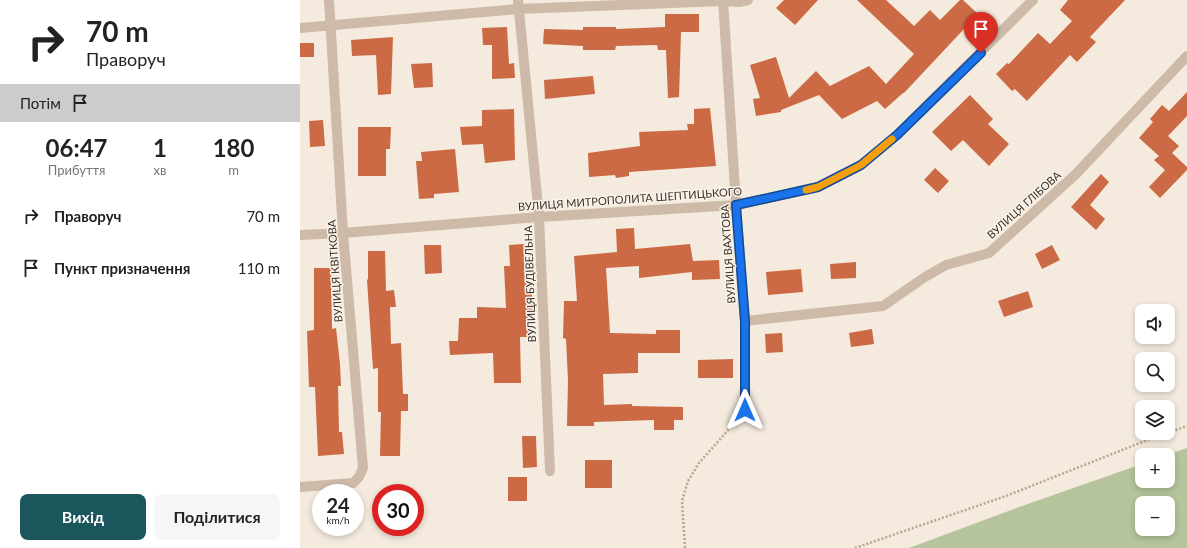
<!DOCTYPE html>
<html lang="uk">
<meta charset="utf-8">
<style>
:root{--surface:#fff;--page:#f6f6f6;--text:#222;--muted:#767676;--accent:#1c565d}
body{margin:0;font-family:Lato,sans-serif;background:var(--page);color:var(--text);height:100vh;display:flex;flex-direction:column;font-size:15px;white-space:nowrap}
*{box-sizing:border-box;margin:0}
p{font-size:13px;color:var(--muted)}
.icon{flex:none;width:22px;height:22px;fill:none;stroke:currentColor;stroke-width:2;stroke-linecap:round;stroke-linejoin:round}
.map{position:relative;flex:1;overflow:hidden}
.sheet{display:flex;flex-direction:column;background:var(--surface);width:300px}
.sheet>*{flex:none}
.banner{background:#fff;color:var(--text);overflow:hidden}
.controls{position:absolute;left:835px;top:304px;display:grid;gap:8px}
.controls a{display:grid;place-items:center;width:40px;height:40px;border-radius:8px;background:var(--surface);box-shadow:0 2px 6px #0003;font-size:20px}
.speed{position:absolute;left:12px;top:484px;display:flex;gap:8px;font-size:20px;font-weight:700;text-align:center}
.speed>*{display:grid;place-content:center;width:52px;height:52px;border-radius:50%;background:var(--surface);box-shadow:0 2px 6px #0003;line-height:1}
.speed small{font-size:10px;font-weight:400}
.speed .limit{border:6px solid #d22;background:#fff;color:#111}
.pin{position:absolute;display:grid;place-items:center;width:34px;height:34px;color:#fff;margin:-41px -17px;border-radius:50% 50% 50% 0;rotate:-45deg;box-shadow:0 0 4px #0007}
.pin .icon{rotate:45deg}
.me{position:absolute;width:44px;margin:-22px;rotate:0deg;stroke-linejoin:round;filter:drop-shadow(0 0 3px #0008)}
.turn{display:flex;align-items:center;gap:14px;height:84px;padding:0 20px;font-size:18px}
.turn .icon{width:52px;height:52px;stroke-width:2.5}
.turn b{display:block;font-size:28px;line-height:34px}
.then{display:flex;align-items:center;height:38px;padding:0 20px;background:#0003;gap:8px;font-size:15px}
.eta{display:flex;justify-content:space-evenly;align-items:center;height:68px;text-align:center}
.eta b{font-size:24px;font-weight:700;line-height:28px}
.cta{display:flex;gap:8px;margin-top:auto;padding:8px 20px}
.cta a{flex:1;height:46px;border-radius:8px;background:var(--accent);color:#fff;font-size:16px;font-weight:700;line-height:46px;text-align:center}
.cta a+a{background:var(--page);color:var(--text)}
ul{padding:0;list-style:none}
li{display:flex;align-items:center;gap:12px;height:52px;padding:0 20px}
li div{flex:1}
li b{display:block;font-size:15px}
li em{font-style:normal}
main{display:flex;flex:1;min-height:0}
.map>svg:first-child{display:block}
.green{fill:#b5c49c;fill-rule:evenodd}
.building{fill:#cb6a44}
.lines{fill:none;stroke-linecap:round;stroke-linejoin:round}
.path{stroke:#b9a492;stroke-width:2.5;stroke-dasharray:2 2;stroke-linecap:butt}
.minor{stroke:#cdbaa8;stroke-width:10}
.route-casing{stroke:#114b97;stroke-width:10}
.route{stroke:#1a73e8;stroke-width:7}
.slow{stroke:#f59e0b;stroke-width:7}
.labels{text-anchor:middle;stroke-width:3;stroke-linejoin:round;paint-order:stroke}
.street-label{font-size:11px;fill:#392f29;stroke:#fbf4ea}
</style>
<main>
<section class="sheet">
<div class="banner">
<div class="turn"><svg class="icon" aria-label="right" viewBox="0 0 24 24"><path d="M7 20v-9h11M14 6l5 5-5 5"/></svg><div><b>70 m</b>Праворуч</div></div>
<div class="then">Потім<svg class="icon" aria-label="arrive" viewBox="0 0 24 24"><path d="M6 21V4h12l-3 4 3 4H6"/></svg></div>
</div>
<div class="eta">
<div><b>06:47</b><p>Прибуття</p></div>
<div><b>1</b><p>хв</p></div>
<div><b>180</b><p>m</p></div>
</div>
<ul>
<li><svg class="icon" aria-label="right" viewBox="0 0 24 24"><path d="M7 20v-9h11M14 6l5 5-5 5"/></svg><div><b>Праворуч</b></div><em>70 m</em></li>
<li><svg class="icon" aria-label="arrive" viewBox="0 0 24 24"><path d="M6 21V4h12l-3 4 3 4H6"/></svg><div><b>Пункт призначення</b></div><em>110 m</em></li>
</ul>
<div class="cta"><a>Вихід</a><a>Поділитися</a></div>
</section>
<div class="map">
<svg width="887" height="548" viewBox="0 0 887 548">
<rect width="100%" height="100%" fill="#f4eadd"/>
<!-- green -->
<path class="green" d="M887,448V548H609L722,506L842,464V481H868V455H866ZM842,503H868V529H842Z"/>
<!-- building -->
<path class="building" d="M484,0H518L495,25L476,8Z
M557,0H586L614,26L630,10L640,20L660,0H663L678,14L604,93H603L585,109L577,101L542,119L519,95L481,110V112L456,116L453,99L460,98L450,65L476,57L489,98L516,71L530,86L569,66L586,84L614,54Z
M768,0H825L790,37L796,42L777,62L770,55L727,101L715,89L712,91L696,74L707,63L709,64L738,33L750,44L772,21L760,10Z
M365,14H399V32H381L379,97L368,98L366,50H358L357,45L316,46L315,50H283V46L243,44L244,29L283,30V27H316V29L365,27Z
M207,27L209,64L214,63L215,78L192,79V45H183L182,28Z
M93,37L91,94L78,95L76,55L52,56L51,40Z
M0,43H14V57H0Z
M132,63L133,87L114,88L111,64Z
M293,76L295,94L245,99L244,80Z
M887,92V116L868,136L879,146L872,153L887,167V170L860,198L849,187L865,170L854,160L859,156L839,138L853,122L850,119L862,105L869,111Z
M670,95L693,119L688,124L709,144L689,166L663,140L651,151L632,132Z
M410,108L416,166L329,172V176L316,178L315,175L289,177L288,153L340,146L339,132L388,130L387,124H394V109Z
M214,109L215,160L185,163L183,144L162,145L160,127L182,126V110Z
M23,120L25,146L10,147L9,121Z
M58,127H91L90,149H86V176H58Z
M155,149L159,192L134,194V198L119,199L116,161H122L121,152Z
M635,168L649,181L638,193L624,180Z
M801,174L809,182L790,205L805,219L796,230L771,207Z
M334,228L335,249L390,244L393,261L419,260L420,279L392,280V272L339,278V266L306,268L310,333L356,334V330H380V353H338V373L303,374L304,405L332,404V406L383,407V420H374V430H354V420L294,422V426H267L268,380L266,339L263,338L264,301H277L274,256L317,252L316,229Z
M224,244L225,282H232V308H234L231,337H220L221,383H194L193,353L150,355L149,341H158L159,318H177V307L206,308L204,266H210L209,245Z
M124,245H141L142,273L125,274Z
M752,245L760,260L742,269L735,254Z
M68,251H85L86,291L94,290L96,307H90L91,344L101,343L103,394H108V411H101L100,456H80L81,412H78V368L73,369L67,280L68,279Z
M556,262V278L531,279L530,264Z
M14,268H31L32,329L36,328L40,364L41,386H38L39,432H42L44,454L18,456L15,387H9L7,331L14,330Z
M501,269L503,292L468,295L466,272Z
M728,291L733,307L704,317L698,301Z
M572,329L574,344L551,347L549,333Z
M482,333L483,352L466,353L465,334Z
M433,359V378H398V360Z
M222,436H236L237,467L223,468Z
M285,460H312V488H285Z
M208,477H227V501H208Z"/>
<g class="lines">
<!-- path -->
<path class="path" d="M868,433L887,426
M385,548L382,501L388,481L399,463L437,420
M555,548L706,496L850,439L867,433"/>
<!-- minor -->
<path class="minor" d="M218,0L239,217L250,471
M423,0L436,205L445,321V410
M0,28L218,9L423,1L439,2L448,0
M0,235L43,233L239,217L436,205L518,187L561,165L597,135L733,0
M445,321L583,306L625,277L646,265L689,253L776,174L887,56
M0,487L53,483L59,477L63,468L43,233L29,0"/>
</g>
<g class="lines">
<defs>
<path id="route" d="M445,410V321L436,205L518,187L561,165L597,135L681,53"/>
</defs>
<!-- route casing -->
<use href="#route" class="route-casing"/>
<!-- route -->
<use href="#route" class="route"/>
<!-- slow -->
<path class="slow" d="M506,190L518,187L561,165L592,139"/>
</g>
<g class="labels">
<!-- street labels -->
<g class="street-label">
<text transform="translate(330 199) rotate(-4)" y="4">ВУЛИЦЯ МИТРОПОЛИТА ШЕПТИЦЬКОГО</text>
<text transform="translate(724 205) rotate(-42)" y="4">ВУЛИЦЯ ГЛІБОВА</text>
<text transform="translate(428 254) rotate(-94)" y="4">ВУЛИЦЯ ВАХТОВА</text>
<text transform="translate(35 271) rotate(-94)" y="4">ВУЛИЦЯ КВІТКОВА</text>
<text transform="translate(230 284) rotate(-92)" y="4">ВУЛИЦЯ БУДІВЕЛЬНА</text>
</g>
</g>
</svg>
<div class="controls">
<a><svg class="icon" aria-label="sound" viewBox="0 0 24 24"><path d="M4 9h4l5-4v14l-5-4H4zM17 9q2 3 0 6"/></svg></a>
<a><svg class="icon" aria-label="search" viewBox="0 0 24 24"><circle cx="10" cy="10" r="6"/><path d="M15 15l6 6"/></svg></a>
<a><svg class="icon" aria-label="layers" viewBox="0 0 24 24"><path d="M12 4l9 5-9 5-9-5zM3 14l9 5 9-5"/></svg></a>
<a>+</a>
<a>−</a>
</div>
<div class="speed"><div>24<small>km/h</small></div><div class="limit">30</div></div>
<div class="pin" style="left:681px;top:53px;background:#d93025"><svg class="icon" aria-label="arrive" viewBox="0 0 24 24"><path d="M6 21V4h12l-3 4 3 4H6"/></svg></div>
<svg class="me" style="left:445px;top:410px" viewBox="-20 -20 40 40"><path d="M0-17L14 15 0 8-14 15z" fill="#1a73e8" stroke="#fff" stroke-width="4"/></svg>
</div>
</main>
